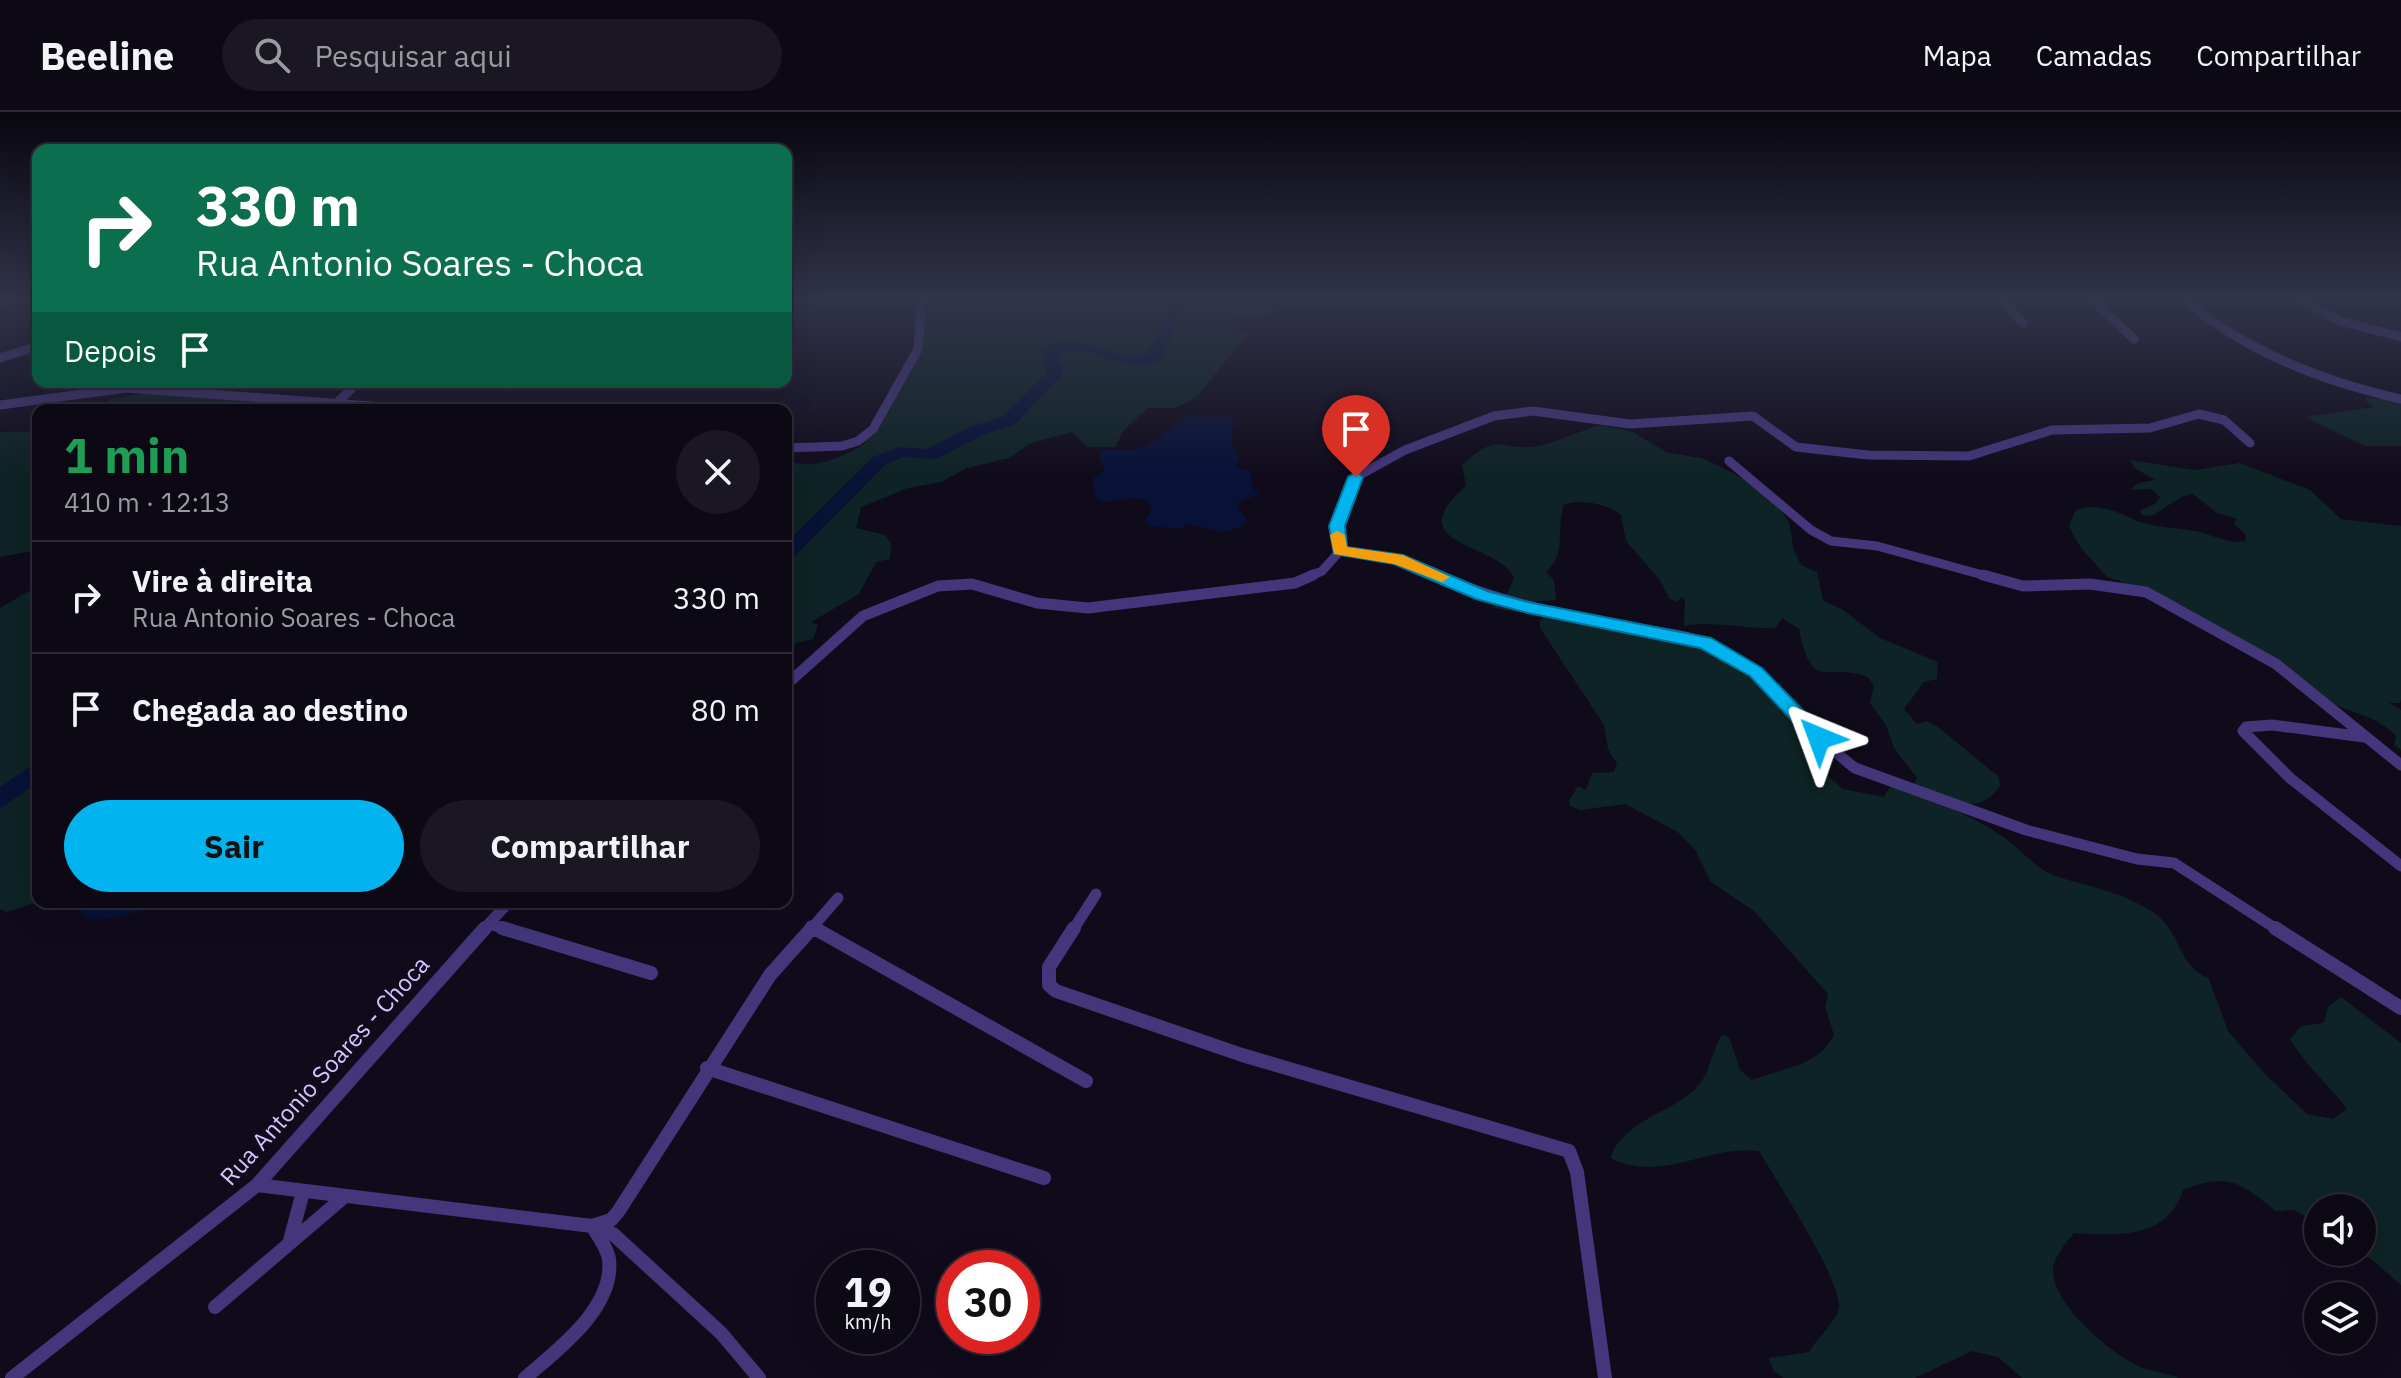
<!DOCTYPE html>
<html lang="pt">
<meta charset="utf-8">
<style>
:root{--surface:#0c0814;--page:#1a1622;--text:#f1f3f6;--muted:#9a9aa0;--line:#2c2934;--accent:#01b4f0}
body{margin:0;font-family:"IBM Plex Sans",sans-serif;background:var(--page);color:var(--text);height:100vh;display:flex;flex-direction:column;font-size:30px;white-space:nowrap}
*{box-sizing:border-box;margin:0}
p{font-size:26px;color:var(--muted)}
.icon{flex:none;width:44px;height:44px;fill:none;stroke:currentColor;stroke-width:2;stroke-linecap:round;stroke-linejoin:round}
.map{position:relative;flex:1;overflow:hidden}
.drawer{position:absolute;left:32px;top:292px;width:760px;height:504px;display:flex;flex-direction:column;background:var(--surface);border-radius:16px;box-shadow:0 8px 32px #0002,0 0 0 2px var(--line)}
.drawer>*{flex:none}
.banner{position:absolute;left:32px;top:32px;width:760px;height:244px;border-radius:16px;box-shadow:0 8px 32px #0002,0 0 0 2px var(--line);background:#0b6e4f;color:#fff;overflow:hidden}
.buttons{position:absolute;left:2304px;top:1082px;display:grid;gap:16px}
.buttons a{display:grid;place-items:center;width:72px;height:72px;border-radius:50%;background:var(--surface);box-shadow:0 8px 32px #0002,0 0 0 2px var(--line);font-size:40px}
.speed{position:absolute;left:816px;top:1138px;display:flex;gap:16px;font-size:40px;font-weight:700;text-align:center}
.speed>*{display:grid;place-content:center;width:104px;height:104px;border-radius:50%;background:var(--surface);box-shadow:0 8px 32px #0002,0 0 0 2px var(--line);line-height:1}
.speed small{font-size:20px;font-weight:400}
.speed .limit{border:12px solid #d22;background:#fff;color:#111}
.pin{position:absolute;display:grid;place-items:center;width:68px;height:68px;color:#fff;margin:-82px -34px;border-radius:50% 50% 50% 0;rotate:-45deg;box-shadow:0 0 8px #0007}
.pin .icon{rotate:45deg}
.me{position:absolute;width:88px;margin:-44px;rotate:316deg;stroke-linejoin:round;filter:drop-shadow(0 0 6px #0008)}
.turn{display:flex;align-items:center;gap:28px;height:168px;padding:0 32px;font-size:36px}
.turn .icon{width:104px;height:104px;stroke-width:2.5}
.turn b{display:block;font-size:56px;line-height:68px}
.then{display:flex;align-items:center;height:76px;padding:0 32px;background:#0003;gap:16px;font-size:30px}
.round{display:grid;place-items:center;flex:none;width:84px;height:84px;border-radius:42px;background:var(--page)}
.summary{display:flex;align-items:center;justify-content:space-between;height:136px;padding:0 32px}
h1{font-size:48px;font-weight:700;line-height:60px;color:#1e9e55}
.button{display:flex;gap:16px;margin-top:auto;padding:16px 32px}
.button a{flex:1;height:92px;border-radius:48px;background:var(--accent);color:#111;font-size:32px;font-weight:700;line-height:92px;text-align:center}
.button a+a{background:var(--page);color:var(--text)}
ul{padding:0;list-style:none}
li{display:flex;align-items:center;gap:24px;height:112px;padding:0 32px;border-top:2px solid var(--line)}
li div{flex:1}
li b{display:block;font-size:30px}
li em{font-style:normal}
header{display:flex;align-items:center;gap:48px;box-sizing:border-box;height:112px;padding:0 40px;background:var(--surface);border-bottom:2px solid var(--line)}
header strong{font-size:38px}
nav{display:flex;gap:44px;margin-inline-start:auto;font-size:28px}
.search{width:560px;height:72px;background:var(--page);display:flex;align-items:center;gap:20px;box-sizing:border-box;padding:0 28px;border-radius:44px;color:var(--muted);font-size:30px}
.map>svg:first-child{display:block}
.green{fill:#0e2325}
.water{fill:#081237}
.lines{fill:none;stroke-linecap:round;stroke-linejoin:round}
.river{fill:#081237;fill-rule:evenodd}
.street-far2{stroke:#43367b;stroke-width:9}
.street-far1{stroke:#43367b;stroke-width:11}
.street{stroke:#43367b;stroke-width:14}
.route{fill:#01b4f0;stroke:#01759c;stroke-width:2}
.slow{fill:#f59e0b}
.labels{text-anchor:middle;stroke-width:8;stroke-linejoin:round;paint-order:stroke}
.near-street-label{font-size:24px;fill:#d5c5ff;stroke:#100b1b}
</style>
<header>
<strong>Beeline</strong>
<div class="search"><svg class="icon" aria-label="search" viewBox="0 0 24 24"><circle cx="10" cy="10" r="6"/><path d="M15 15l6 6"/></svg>Pesquisar aqui</div>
<nav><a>Mapa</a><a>Camadas</a><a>Compartilhar</a></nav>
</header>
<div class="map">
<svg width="2401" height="1266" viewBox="0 0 2401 1266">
<rect width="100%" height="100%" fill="#100b1b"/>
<!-- green -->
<path class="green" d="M923,187H1283L1272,202L1227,207L1242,211L1237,219L1252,223L1243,227L1197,285L1175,296H1148L1124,318L1115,335H1087L1072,320L1031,331L1009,346L967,356L941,370L908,376L861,395L856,416L885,423L891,432L890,447L876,450L859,482L811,510L818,513L813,527L786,534V348C813,359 842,346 865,331L866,322L919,236Z
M142,282L227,286L264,295L316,298H94L111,287Z
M2367,285L2401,290V334H2365L2305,305L2374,295L2365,288Z
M1602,313L1633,320L1666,340L1705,347L1754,372L1774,389L1789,410L1794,439L1801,453L1817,460L1823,489L1842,497L1880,526L1938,550L1937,567L1924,570L1904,597L1917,612L1927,609L1938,615L1999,665L2000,674C1978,708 1944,685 1914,673L1917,666L1894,636L1886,613L1870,591L1874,574L1868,565C1827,549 1812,583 1799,517L1782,506L1776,516C1746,518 1715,508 1684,514L1685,489L1682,485L1677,490L1669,486L1659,467L1626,429L1621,403C1608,392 1579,386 1564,393C1555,419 1568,440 1546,460L1554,468L1556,488L1525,490L1508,499L1491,495L1505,486L1514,466C1502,431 1395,435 1466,374L1462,353C1503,315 1501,343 1542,333C1562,328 1581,318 1602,313Z
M0,320H38V438L0,445Z
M2130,348L2195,358L2240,351L2310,378L2341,407L2401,414V587L2400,591H2389L2401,598V638L2394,633L2396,624C2375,602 2346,600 2321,586C2249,546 2187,489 2107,465L2081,436L2069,415L2075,399C2096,388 2121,402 2140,410C2160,417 2183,415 2203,421C2217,425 2230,432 2245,429L2246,423L2234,412L2237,407L2217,401L2193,382L2181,385L2152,404L2142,403L2140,399L2156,391L2160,385L2151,377L2130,378L2138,371L2156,368L2136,357Z
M38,474V790L7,800L0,797V496Z
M1546,503L1704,531L1750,561L1781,596L1809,619L1828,664L1843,677L1884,685L1891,673C1929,687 1968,701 2002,724C2019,735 2036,758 2056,764C2089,775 2123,780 2153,800C2183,821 2175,851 2209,867L2228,919L2263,960L2307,1002L2333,1007L2347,997C2328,972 2306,954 2290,927L2301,914L2324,911L2328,895L2341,885L2401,931V1173L2362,1139V1096H2318V1110L2293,1098L2276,1099C2240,1070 2228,1060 2183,1078C2168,1127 2117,1124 2074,1121C2066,1131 2054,1144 2053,1158C2052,1193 2114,1245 2143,1256C2155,1260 2167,1261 2179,1266H2022L1998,1245L1972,1239L1915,1266H1784L1774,1260L1769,1246L1809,1240C1817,1226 1839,1207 1839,1194C1840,1166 1776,1068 1759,1039C1710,1032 1660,1072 1611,1046C1617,1018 1657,1003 1678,990C1714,968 1705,952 1722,923L1729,925L1740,958L1752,968C1783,956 1819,954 1834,923L1825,895L1828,882L1755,800L1710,769L1696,739L1678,720L1625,692L1580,698L1570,694L1569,689L1578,674L1586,678L1592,661L1614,660L1617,652L1608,637L1604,613L1540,516V509Z"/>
<!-- water -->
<path class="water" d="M1197,303C1208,309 1221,303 1234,307L1231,329L1240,347L1234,355L1250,359L1253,377L1260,382L1239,390L1238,396L1247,409C1226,428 1212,416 1188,412L1181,417L1149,414L1145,406L1152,398C1142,374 1114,396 1097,387L1092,370L1096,363L1105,359L1098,344L1101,339C1115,335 1126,341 1140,337C1162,329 1173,308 1197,303Z"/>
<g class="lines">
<!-- river -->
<path class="river" d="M1173,187H1188L1161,248C1119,264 1098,232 1061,239L1059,245L1063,262L1014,313L983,323L936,347L903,345L885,353L793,446L786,448V431L873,345L901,335L927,337L971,315L1002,305L1047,261L1043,245L1049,233C1085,222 1120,252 1148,242Z
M38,649V670L0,697V675Z
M76,790H148L145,797C128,803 100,811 83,805Z"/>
<!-- street-far2 -->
<path class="street-far2" d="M2001,187L2023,211
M2092,187L2134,227
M2184,187C2246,240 2322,269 2401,287
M2301,187L2340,209L2401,225
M0,246L38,234
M338,290L358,270
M0,293L127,276L426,298
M786,336L842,334L858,329L873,317L918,237L922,187
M1729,349L1811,418L1831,429L1877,434L1990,465
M1340,439L1397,447L1440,465
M1308,465L1322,459L1340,439L1337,414L1356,365L1405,338L1494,304L1533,299L1630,312L1753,304L1796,335L1868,343L1969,344L2052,318L2150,316L2199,302L2224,308L2250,331"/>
<!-- street-far1 -->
<path class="street-far1" d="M1435,463C1496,489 1557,502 1623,515C1649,520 1682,521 1706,532C1768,557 1803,617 1855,656L2026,718L2137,747L2174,751L2278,818
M1983,463L2023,474L2090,472L2146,480L2276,552L2401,653
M786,573L863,504L938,474L972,472L1037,491L1088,496L1295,471L1313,463
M2364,625L2272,613L2246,615L2243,619L2290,666L2401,754
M490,812L508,818
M811,814L817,818
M483,818L509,790
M810,818L838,786
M1073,818L1096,782"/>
<!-- street -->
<path class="street" d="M502,816L651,861
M814,816L1086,969
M1074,816L1049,855V873L1056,879L1242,943L1569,1039L1577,1060L1605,1266
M2275,816L2401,896
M707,956L1044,1066
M257,1073L592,1114L613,1122L721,1221L759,1266
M289,1132L303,1080
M215,1195L344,1085
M12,1266L257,1073L485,816
M525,1266C557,1238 615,1196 609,1147C607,1135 598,1124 592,1114L611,1108L618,1100L770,863L812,816"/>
</g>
<!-- sky -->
<linearGradient id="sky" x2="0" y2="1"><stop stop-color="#09060f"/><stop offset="0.51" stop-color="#31344a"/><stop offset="1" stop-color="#31344a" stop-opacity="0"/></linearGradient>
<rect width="2401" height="365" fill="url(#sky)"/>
<!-- route -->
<path class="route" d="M1356,360L1363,365L1345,414L1347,435L1403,443L1487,479L1528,490L1711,526L1762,556L1825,621V631H1813L1750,564L1700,536L1528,501L1476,487L1394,452L1334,442L1329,414L1348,365Z"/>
<!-- slow -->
<path class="slow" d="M1337,419L1345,423L1347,435L1403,443L1450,465L1442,470L1394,452L1334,442L1330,423Z"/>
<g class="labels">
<!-- near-street labels -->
<g class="near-street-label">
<text transform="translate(325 959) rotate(-48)" y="8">Rua Antonio Soares - Choca</text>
</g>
</g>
</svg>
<div class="buttons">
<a><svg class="icon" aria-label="sound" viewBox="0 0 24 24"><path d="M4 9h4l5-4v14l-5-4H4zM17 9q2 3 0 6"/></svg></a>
<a><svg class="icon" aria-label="layers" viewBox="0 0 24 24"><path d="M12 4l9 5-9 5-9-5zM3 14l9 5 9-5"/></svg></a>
</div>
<div class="speed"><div>19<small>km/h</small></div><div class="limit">30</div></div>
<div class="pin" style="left:1356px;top:365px;background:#d93025"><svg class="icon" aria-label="arrive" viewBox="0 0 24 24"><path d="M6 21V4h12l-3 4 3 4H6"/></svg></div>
<svg class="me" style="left:1819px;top:626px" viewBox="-20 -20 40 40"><path d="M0-17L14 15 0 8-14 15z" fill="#01b4f0" stroke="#fff" stroke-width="4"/></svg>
<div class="banner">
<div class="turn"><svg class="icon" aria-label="right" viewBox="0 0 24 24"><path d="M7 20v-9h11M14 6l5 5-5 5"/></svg><div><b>330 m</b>Rua Antonio Soares - Choca</div></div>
<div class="then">Depois<svg class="icon" aria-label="arrive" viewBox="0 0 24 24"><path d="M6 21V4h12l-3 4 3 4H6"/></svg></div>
</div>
<section class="drawer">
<div class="summary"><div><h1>1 min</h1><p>410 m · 12:13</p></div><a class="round"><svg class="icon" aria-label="close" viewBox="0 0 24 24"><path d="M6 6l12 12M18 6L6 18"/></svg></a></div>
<ul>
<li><svg class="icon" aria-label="right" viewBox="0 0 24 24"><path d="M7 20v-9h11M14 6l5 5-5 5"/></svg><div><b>Vire à direita</b><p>Rua Antonio Soares - Choca</p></div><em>330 m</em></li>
<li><svg class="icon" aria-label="arrive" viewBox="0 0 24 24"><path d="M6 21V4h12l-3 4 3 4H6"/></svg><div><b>Chegada ao destino</b></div><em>80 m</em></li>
</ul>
<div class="button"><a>Sair</a><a>Compartilhar</a></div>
</section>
</div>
